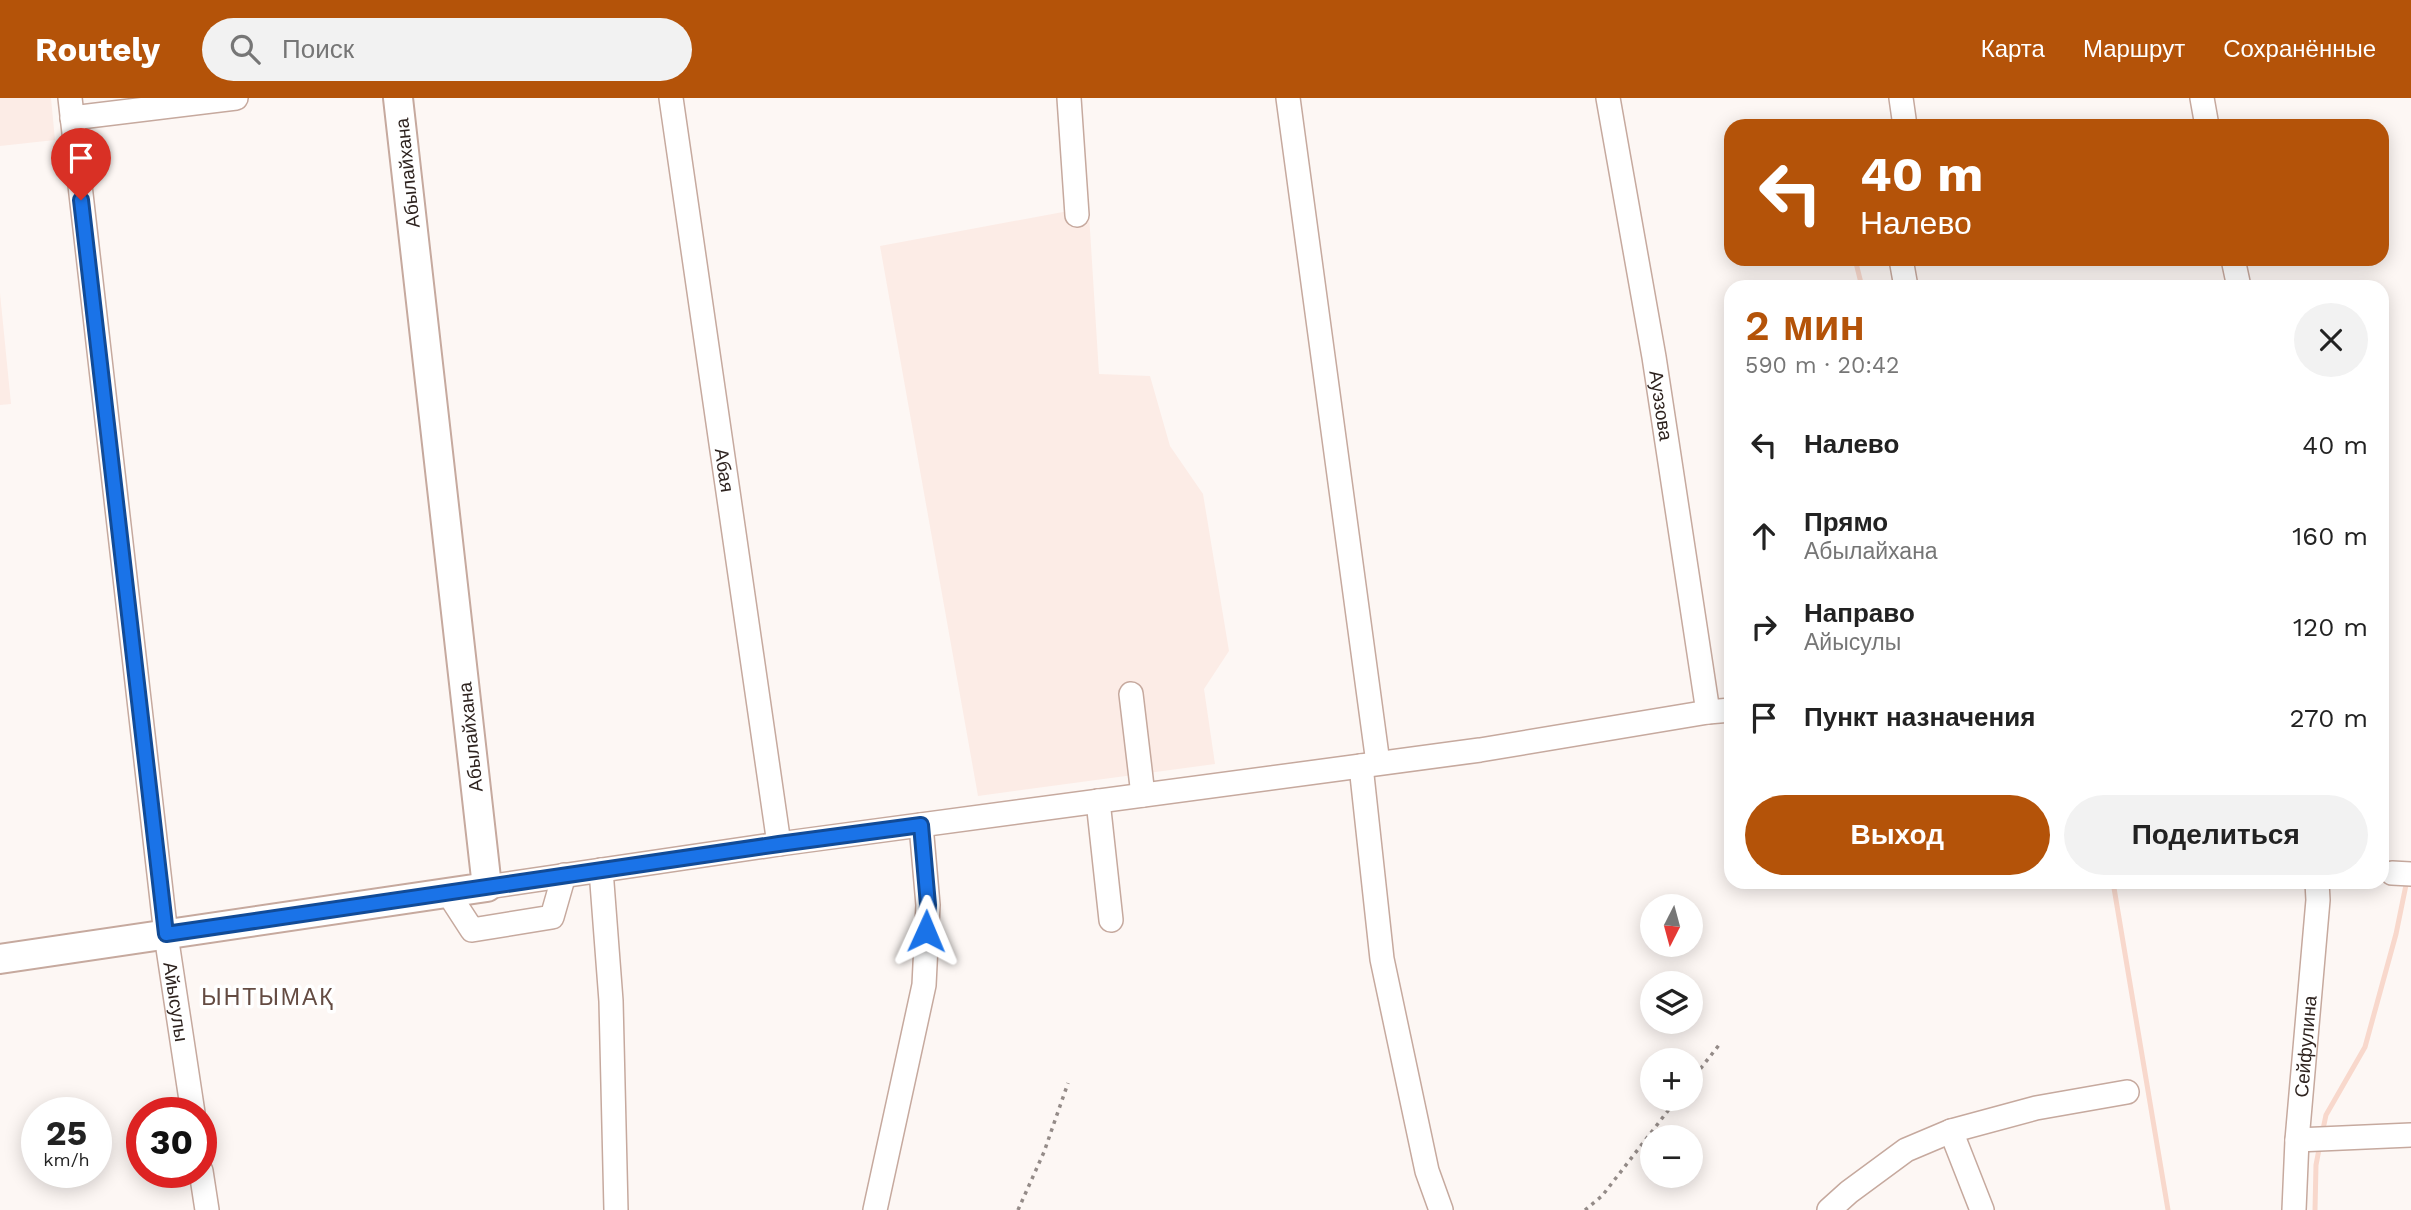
<!DOCTYPE html>
<html lang="ru">
<meta charset="utf-8">
<style>
:root{--surface:#fff;--page:#f2f2f2;--text:#222;--muted:#767676;--accent:#b45309}
body{margin:0;font-family:"Work Sans",sans-serif;background:var(--page);color:var(--text);height:100vh;display:flex;flex-direction:column;font-size:26px;white-space:nowrap}
*{box-sizing:border-box;margin:0}
p{font-size:23px;color:var(--muted)}
.icon{flex:none;width:38px;height:38px;fill:none;stroke:currentColor;stroke-width:2;stroke-linecap:round;stroke-linejoin:round}
.map{position:relative;flex:1;overflow:hidden}
.panel{position:absolute;left:1724px;top:182px;width:665px;height:609px;display:flex;flex-direction:column;background:var(--surface);border-radius:21px;box-shadow:0 4px 18px #0003}
.panel>*{flex:none}
.top-card{position:absolute;left:1724px;top:21px;width:665px;height:147px;border-radius:21px;box-shadow:0 4px 18px #0003;background:#b45309;color:#fff;overflow:hidden}
.needle{width:46px;rotate:186deg}
.controls{position:absolute;left:1640px;top:796px;display:grid;gap:14px}
.controls a{display:grid;place-items:center;width:63px;height:63px;border-radius:50%;background:var(--surface);box-shadow:0 4px 18px #0003;font-size:35px}
.speed{position:absolute;left:21px;top:999px;display:flex;gap:14px;font-size:35px;font-weight:700;text-align:center}
.speed>*{display:grid;place-content:center;width:91px;height:91px;border-radius:50%;background:var(--surface);box-shadow:0 4px 18px #0003;line-height:1}
.speed small{font-size:18px;font-weight:400}
.speed .limit{border:10px solid #d22;background:#fff;color:#111}
.pin{position:absolute;display:grid;place-items:center;width:60px;height:60px;color:#fff;margin:-72px -30px;border-radius:50% 50% 50% 0;rotate:-45deg;box-shadow:0 0 7px #0007}
.pin .icon{rotate:45deg}
.me{position:absolute;width:77px;margin:-38px;rotate:1deg;stroke-linejoin:round;filter:drop-shadow(0 0 5px #0008)}
.turn{display:flex;align-items:center;gap:24px;height:147px;padding:0 21px;font-size:32px}
.turn .icon{width:91px;height:91px;stroke-width:2.5}
.turn b{display:block;font-size:49px;line-height:60px}
.round{display:grid;place-items:center;flex:none;width:74px;height:74px;border-radius:37px;background:var(--page)}
.summary{display:flex;align-items:center;justify-content:space-between;height:119px;padding:0 21px}
h1{font-size:42px;font-weight:600;line-height:52px;color:var(--accent)}
.primary-button{display:flex;gap:14px;margin-top:auto;padding:14px 21px}
.primary-button a{flex:1;height:80px;border-radius:42px;background:var(--accent);color:#fff;font-size:28px;font-weight:600;line-height:80px;text-align:center}
.primary-button a+a{background:var(--page);color:var(--text)}
ul{padding:0;list-style:none}
li{display:flex;align-items:center;gap:21px;height:91px;padding:0 21px}
li div{flex:1}
li b{display:block;font-size:26px}
li em{font-style:normal}
header{display:flex;align-items:center;gap:42px;box-sizing:border-box;height:98px;padding:0 35px;background:var(--accent);color:#fff}
header strong{font-size:33px}
nav{display:flex;gap:38px;margin-inline-start:auto;font-size:24px}
.search{width:490px;height:63px;background:var(--page);display:flex;align-items:center;gap:18px;box-sizing:border-box;padding:0 24px;border-radius:38px;color:var(--muted);font-size:26px}
.map>svg:first-child{display:block}
.built{fill:#fcece6}
.lines{fill:none;stroke-linecap:round;stroke-linejoin:round}
.stream{stroke:#f8d8cc;stroke-width:5}
.minor-casing{stroke:#c6a99e;stroke-width:26}
.major-casing{stroke:#c6a99e;stroke-width:32}
.path{stroke:#948b88;stroke-width:3.5;stroke-dasharray:3.5 5;stroke-linecap:butt}
.minor{stroke:#fff;stroke-width:23}
.major{stroke:#fff;stroke-width:28}
.route-casing{stroke:#114b97;stroke-width:18}
.route{stroke:#1a73e8;stroke-width:12}
.labels{text-anchor:middle;stroke-width:7;stroke-linejoin:round;paint-order:stroke}
.street-label{font-size:19px;fill:#2e231f;stroke:#fff}
.quarter-label{font-size:23px;letter-spacing:2px;fill:#644b42;stroke:#fff}
</style>
<header>
<strong>Routely</strong>
<div class="search"><svg class="icon" aria-label="search" viewBox="0 0 24 24"><circle cx="10" cy="10" r="6"/><path d="M15 15l6 6"/></svg>Поиск</div>
<nav><a>Карта</a><a>Маршрут</a><a>Сохранённые</a></nav>
</header>
<div class="map">
<svg width="2411" height="1112" viewBox="0 0 2411 1112">
<rect width="100%" height="100%" fill="#fdf7f4"/>
<!-- built -->
<path class="built" d="M0,0H51L55,42L0,48Z
M1063,114L1089,116L1099,276L1150,278L1170,348L1203,396L1229,553L1204,591L1215,666L978,698L880,148Z
M0,195L11,306L0,307Z"/>
<g class="lines">
<!-- stream -->
<path class="stream" d="M1855,161L1862,189
M2113,784L2168,1112
M2322,1036L2326,1017L2365,949L2396,836L2407,782
M2315,1112L2316,1067L2320,1046"/>
<defs>
<g id="minor">
<path id="s1" d="M70,0L166,837L193,1015"/>
<path id="s2" d="M671,0L779,746"/>
<path d="M1069,0L1077,117"/>
<path d="M1288,0L1378,665"/>
<path id="s3" d="M1608,0L1654,259L1708,614"/>
<path d="M1901,0L1905,28"/>
<path d="M2202,0L2207,28"/>
<path d="M72,20L236,0"/>
<path d="M1901,161L1906,189"/>
<path d="M2233,161L2239,189"/>
<path d="M1131,596L1143,697"/>
<path d="M1361,668L1382,861L1427,1073L1441,1112"/>
<path d="M1098,703L1111,822"/>
<path d="M601,772L611,903L616,1112"/>
<path d="M2392,775L2411,776"/>
<path d="M487,789L779,746L1480,652L1708,614L1731,612"/>
<path d="M448,795L472,832L552,819L564,777"/>
<path d="M1951,1033L1982,1112"/>
<path d="M2297,1042L2411,1037"/>
<path d="M201,1073L207,1112"/>
<path d="M875,1112L924,887L928,807L921,727"/>
<path d="M1829,1112L1849,1094L1906,1052L1951,1033L2036,1010L2127,994"/>
<path id="s4" d="M2294,1112L2297,1042L2318,802L2317,784"/>
</g>
<path id="major" d="M0,861L487,789L398,0"/>
</defs>
<!-- minor casing -->
<use href="#minor" class="minor-casing"/>
<!-- major casing -->
<use href="#major" class="major-casing"/>
<!-- path -->
<path class="path" d="M1690,984L1719,947
M1018,1112L1044,1054L1068,985
M1585,1112L1602,1098L1677,1001"/>
<!-- minor -->
<use href="#minor" class="minor"/>
<!-- major -->
<use href="#major" class="major"/>
</g>
<g class="lines">
<defs>
<path id="route" d="M81,102L166,836L779,746L921,727L928,807L926,833"/>
</defs>
<!-- route casing -->
<use href="#route" class="route-casing"/>
<!-- route -->
<use href="#route" class="route"/>
</g>
<g class="labels">
<!-- street labels -->
<g class="street-label">
<text transform="translate(407 75) rotate(-96)" y="7">Абылайхана</text>
<text dy="7" stroke="none"><textPath href="#s3" startOffset="312">Ауэзова</textPath></text>
<text dy="7" stroke="none"><textPath href="#s2" startOffset="376">Абая</textPath></text>
<text transform="translate(470 639) rotate(-96)" y="7">Абылайхана</text>
<text dy="7" stroke="none"><textPath href="#s1" startOffset="910">Айысулы</textPath></text>
<text dy="7" stroke="none"><textPath href="#s4" startOffset="164">Сейфулина</textPath></text>
</g>
<!-- quarter labels -->
<g class="quarter-label">
<text x="268" y="907">ЫНТЫМАҚ</text>
</g>
</g>
</svg>
<div class="controls">
<a><svg class="needle" viewBox="-14 -14 28 28"><path d="M0-13l5 13h-10z" fill="#e53935"/><path d="M0 13l5-13h-10z" fill="#767676"/></svg></a>
<a><svg class="icon" aria-label="layers" viewBox="0 0 24 24"><path d="M12 4l9 5-9 5-9-5zM3 14l9 5 9-5"/></svg></a>
<a>+</a>
<a>−</a>
</div>
<div class="speed"><div>25<small>km/h</small></div><div class="limit">30</div></div>
<div class="pin" style="left:81px;top:102px;background:#d93025"><svg class="icon" aria-label="arrive" viewBox="0 0 24 24"><path d="M6 21V4h12l-3 4 3 4H6"/></svg></div>
<svg class="me" style="left:926px;top:833px" viewBox="-20 -20 40 40"><path d="M0-17L14 15 0 8-14 15z" fill="#1a73e8" stroke="#fff" stroke-width="4"/></svg>
<div class="top-card">
<div class="turn"><svg class="icon" aria-label="left" viewBox="0 0 24 24"><path d="M17 20v-9H6M10 6l-5 5 5 5"/></svg><div><b>40 m</b>Налево</div></div>
</div>
<section class="panel">
<div class="summary"><div><h1>2 мин</h1><p>590 m · 20:42</p></div><a class="round"><svg class="icon" aria-label="close" viewBox="0 0 24 24"><path d="M6 6l12 12M18 6L6 18"/></svg></a></div>
<ul>
<li><svg class="icon" aria-label="left" viewBox="0 0 24 24"><path d="M17 20v-9H6M10 6l-5 5 5 5"/></svg><div><b>Налево</b></div><em>40 m</em></li>
<li><svg class="icon" aria-label="ahead" viewBox="0 0 24 24"><path d="M12 20V5M6 11l6-6 6 6"/></svg><div><b>Прямо</b><p>Абылайхана</p></div><em>160 m</em></li>
<li><svg class="icon" aria-label="right" viewBox="0 0 24 24"><path d="M7 20v-9h11M14 6l5 5-5 5"/></svg><div><b>Направо</b><p>Айысулы</p></div><em>120 m</em></li>
<li><svg class="icon" aria-label="arrive" viewBox="0 0 24 24"><path d="M6 21V4h12l-3 4 3 4H6"/></svg><div><b>Пункт назначения</b></div><em>270 m</em></li>
</ul>
<div class="primary-button"><a>Выход</a><a>Поделиться</a></div>
</section>
</div>
